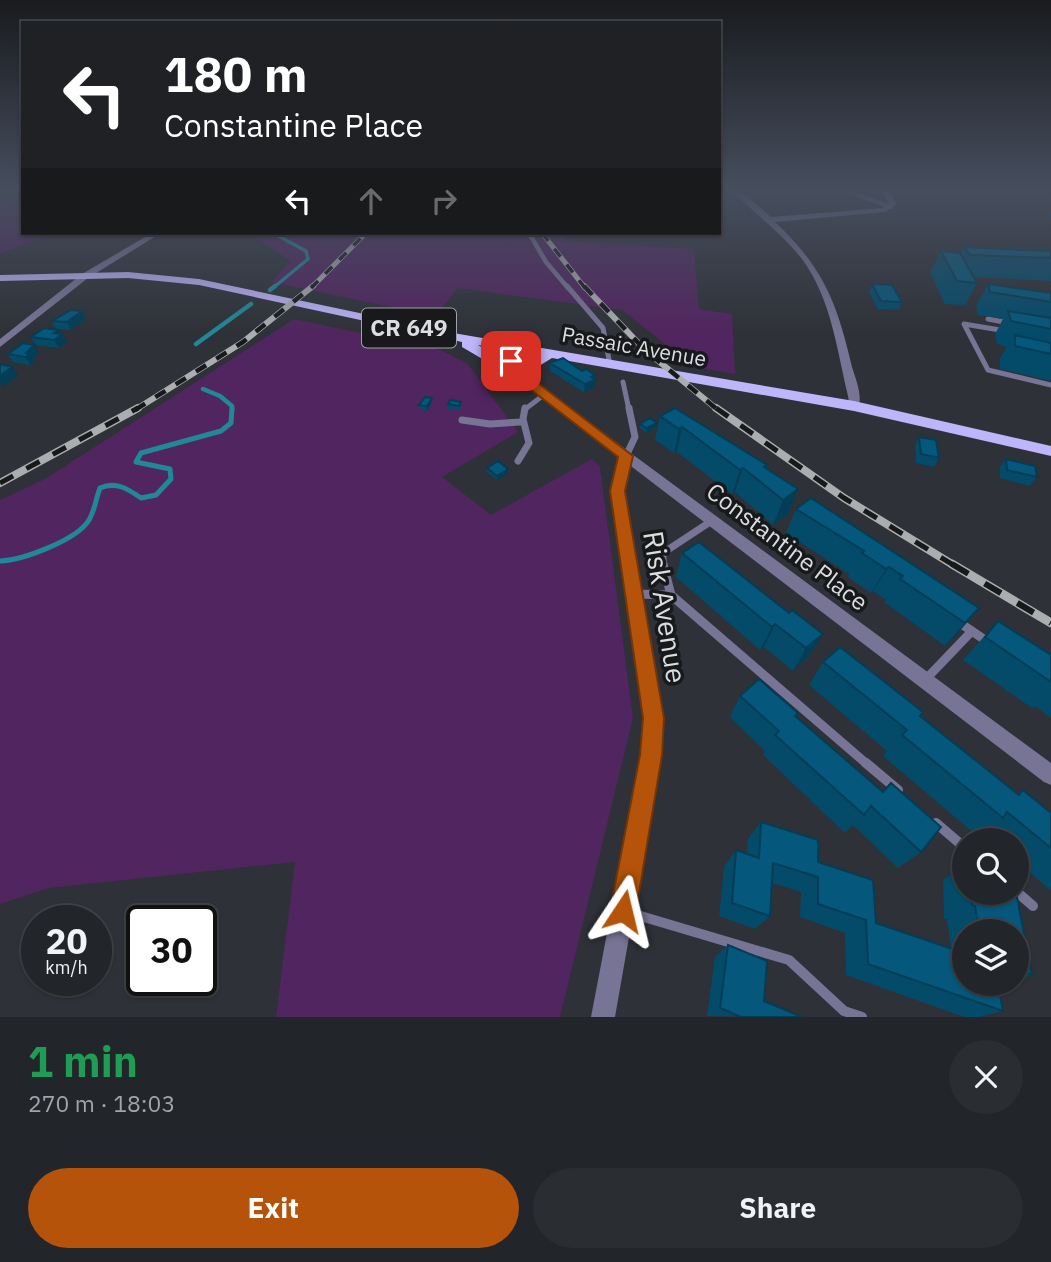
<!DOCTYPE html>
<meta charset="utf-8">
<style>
:root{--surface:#222529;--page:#2a2d31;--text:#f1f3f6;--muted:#a2a5a8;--line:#3f4246;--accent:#b45309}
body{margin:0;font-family:"IBM Plex Sans",sans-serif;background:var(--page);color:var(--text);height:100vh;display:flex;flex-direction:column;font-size:26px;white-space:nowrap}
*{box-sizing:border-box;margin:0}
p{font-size:23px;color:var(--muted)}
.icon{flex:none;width:38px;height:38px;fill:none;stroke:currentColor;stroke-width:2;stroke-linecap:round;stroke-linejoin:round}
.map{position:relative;height:1017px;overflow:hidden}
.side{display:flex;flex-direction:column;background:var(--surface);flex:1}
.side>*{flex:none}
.top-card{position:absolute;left:21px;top:21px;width:700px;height:214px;border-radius:0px;box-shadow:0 2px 5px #0004,0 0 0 2px var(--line);background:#202124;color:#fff;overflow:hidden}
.buttons{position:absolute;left:952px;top:828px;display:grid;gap:14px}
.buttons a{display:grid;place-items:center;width:77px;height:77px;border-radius:50%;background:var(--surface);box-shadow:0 2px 5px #0004,0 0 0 2px var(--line);font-size:35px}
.speed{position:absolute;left:21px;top:905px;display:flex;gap:14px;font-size:35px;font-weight:700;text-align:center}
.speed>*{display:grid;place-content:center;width:91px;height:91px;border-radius:50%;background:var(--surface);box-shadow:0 2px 5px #0004,0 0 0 2px var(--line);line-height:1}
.speed small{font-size:18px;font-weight:400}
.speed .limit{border:4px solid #111;border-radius:10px;background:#fff;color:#111}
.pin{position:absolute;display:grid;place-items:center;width:60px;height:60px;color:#fff;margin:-30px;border-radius:14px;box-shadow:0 4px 10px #0006}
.me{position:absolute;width:77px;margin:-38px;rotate:10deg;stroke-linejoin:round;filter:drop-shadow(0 0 5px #0008)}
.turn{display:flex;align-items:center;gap:24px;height:147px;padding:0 28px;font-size:32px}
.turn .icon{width:91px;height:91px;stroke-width:2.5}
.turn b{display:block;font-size:49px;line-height:60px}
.lanes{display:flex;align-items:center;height:66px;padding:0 28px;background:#0003;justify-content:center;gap:35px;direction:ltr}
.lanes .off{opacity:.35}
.round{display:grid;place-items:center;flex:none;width:74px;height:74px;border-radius:37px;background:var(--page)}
.summary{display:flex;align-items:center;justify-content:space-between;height:119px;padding:0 28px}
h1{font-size:42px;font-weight:700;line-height:52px;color:#1e9e55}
.action{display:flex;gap:14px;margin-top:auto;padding:14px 28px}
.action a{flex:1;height:80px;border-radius:42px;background:var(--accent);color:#fff;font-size:28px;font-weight:700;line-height:80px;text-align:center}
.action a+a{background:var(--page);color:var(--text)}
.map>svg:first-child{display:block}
.green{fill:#51255f}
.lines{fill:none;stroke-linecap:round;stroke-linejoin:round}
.stream-far2{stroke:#218897;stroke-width:3.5}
.stream-far1{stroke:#218897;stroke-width:4.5}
.stream{stroke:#218897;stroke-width:5}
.service-far4{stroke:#787495;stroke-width:4.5}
.service-far3{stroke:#787495;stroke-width:5}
.service-far2{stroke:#787495;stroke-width:7}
.service-far1{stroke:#787495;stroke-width:9}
.service{stroke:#787495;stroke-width:10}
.minor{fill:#787495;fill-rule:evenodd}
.tertiary{fill:#787495;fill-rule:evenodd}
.primary{fill:#beb5fa;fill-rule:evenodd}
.rail-far3-casing{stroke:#abaeb1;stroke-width:5}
.rail-far2-casing{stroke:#abaeb1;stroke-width:6}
.rail-far1-casing{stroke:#abaeb1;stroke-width:8}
.rail-casing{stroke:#abaeb1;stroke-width:9}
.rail-far3{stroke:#17191b;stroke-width:3.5;stroke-dasharray:10;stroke-linecap:butt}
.rail-far2{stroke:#17191b;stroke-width:4.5;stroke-dasharray:12;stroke-linecap:butt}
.rail-far1{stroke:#17191b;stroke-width:5;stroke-dasharray:15;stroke-linecap:butt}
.rail{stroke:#17191b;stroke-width:6;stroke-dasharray:19;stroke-linecap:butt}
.wall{fill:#044b6a}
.shaded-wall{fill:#043d56}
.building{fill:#05577b;stroke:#043d56;stroke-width:2}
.route{fill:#b45309;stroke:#753606;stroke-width:2}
.labels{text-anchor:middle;stroke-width:7;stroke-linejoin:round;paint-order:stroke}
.far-street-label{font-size:21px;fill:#dbdde0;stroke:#17191b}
.shield{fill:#17191b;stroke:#a0a2a5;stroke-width:2}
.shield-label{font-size:23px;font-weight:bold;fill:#dbdde0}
.street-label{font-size:24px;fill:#dbdde0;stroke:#17191b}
.near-street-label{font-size:28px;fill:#dbdde0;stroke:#17191b}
</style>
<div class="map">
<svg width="1051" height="1017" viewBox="0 0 1051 1017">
<rect width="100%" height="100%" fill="#2e3137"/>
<!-- green -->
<path class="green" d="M5,199H23V233H60L0,253V202Z
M249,233H563L567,241L694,249L699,309L732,314L735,374L694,367L622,310L458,288L435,316L271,282L291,261Z
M294,319L438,349L467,363L518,432L442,477L491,515L592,459L600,467L633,718L560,1017H276L295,862L49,888L0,904V500L45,479Z"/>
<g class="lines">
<!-- stream-far2 -->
<path class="stream-far2" d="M273,288L308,259L306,251L273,233"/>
<!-- stream-far1 -->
<path class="stream-far1" d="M270,290L275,286
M196,344L251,304
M203,389L220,396L232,406V410"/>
<!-- stream -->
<path class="stream" d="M0,561C23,560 77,540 89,520C95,510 96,498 100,488C116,481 128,489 141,498L156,495L171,479L170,469L136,462L141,453L221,431L231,423L232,408"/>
<!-- service-far4 -->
<path class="service-far4" d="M847,191L891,207
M529,233L546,262L568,288"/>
<!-- service-far3 -->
<path class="service-far3" d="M567,286L603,328L610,365
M988,319L1009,323
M1006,331L964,324L988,370L1051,385
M623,382L629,410
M524,410L545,394"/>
<!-- service-far2 -->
<path class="service-far2" d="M462,420L490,424L520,422
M626,456L635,437L629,408
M518,461L529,443L523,419L525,408
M663,566V553L713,520"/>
<!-- service-far1 -->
<path class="service-far1" d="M663,564L671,595
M635,594L671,595L868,765
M957,621L988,642
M926,679L972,631"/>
<!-- service -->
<path class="service" d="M866,763L898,790
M936,823L964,847
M1017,892L1033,906
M627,912L789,960L844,1011L862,1017"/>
<!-- minor -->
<path class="minor" d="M732,191H741L771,217L883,208L889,203L881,191H889L897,204L885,212L775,222C824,268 837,303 852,367C856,380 863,396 858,409H850L848,396C837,350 831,298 802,259C782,233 755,214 732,191Z
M152,233H161L88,278L0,347V339L82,274Z
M626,452L632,456L624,491L663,718L661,755L615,1017H591L641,755L645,718L610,491L620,456Z"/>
<!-- tertiary -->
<path class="tertiary" d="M509,344L514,347L516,361L529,378L1051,763V785L1044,782L521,382L506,361L504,347Z"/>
<!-- primary -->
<path class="primary" d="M128,272L199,279L459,334L854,401L1051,446V456L854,411L552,358L539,366L530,383L525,384L462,347V342L199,285L128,278L0,281V275ZM478,345L538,356L529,361L522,372Z"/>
<defs>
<path id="rail-far3" d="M542,233L585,288
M311,288L366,233"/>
<path id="rail-far2" d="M584,286L645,350L718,410
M135,410L243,342L313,286"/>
<path id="rail-far1" d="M716,408L844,498L955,566
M0,483L138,408"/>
<path id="rail" d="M952,564L1051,623"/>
</defs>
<!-- rail-far3 casing -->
<use href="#rail-far3" class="rail-far3-casing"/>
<!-- rail-far2 casing -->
<use href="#rail-far2" class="rail-far2-casing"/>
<!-- rail-far1 casing -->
<use href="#rail-far1" class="rail-far1-casing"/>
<!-- rail casing -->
<use href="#rail" class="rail-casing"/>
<!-- rail-far3 -->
<use href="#rail-far3" class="rail-far3"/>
<!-- rail-far2 -->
<use href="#rail-far2" class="rail-far2"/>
<!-- rail-far1 -->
<use href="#rail-far1" class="rail-far1"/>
<!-- rail -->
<use href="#rail" class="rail"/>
</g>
<!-- wall -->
<path class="wall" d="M1051,210V217H1047Z
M964,247L1051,251V281L974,277L977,283L965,305L945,304L930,273L941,251L960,254Z
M872,284L902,302L899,310L878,309L869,292Z
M988,284L1051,293V381L1000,369V358L1007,347L997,344L995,334L1003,319L978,315L976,306Z
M86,319L71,330L56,329L52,321Z
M62,334L67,342L59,348L36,345L31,337Z
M39,353L33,359L35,362L30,365L13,362L8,354Z
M550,363L595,375L594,388L584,392L550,371Z
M432,402L427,411L420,409L419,405Z
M448,404L462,406L459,410L448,409Z
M660,416L767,465L766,468L798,489L788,514L773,525L735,492L732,494L677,452L674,453L655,440Z
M640,424L656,427L646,433L640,428Z
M919,437L939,458L934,467L916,463L915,445Z
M1006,459L1037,477L1030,486L1000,478V467Z
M487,468L508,473L497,480L487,472Z
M796,509L979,608L945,646L884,602L886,600L873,591L871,593L848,577L849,574L786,533Z
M682,553L789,613L823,634L809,656L793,671L764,647L760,650L676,577Z
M998,621L1051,655V718L1035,706L1032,708L963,660Z
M823,662L920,716L1018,794L1023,790L1051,813V891L1017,861V840H992L982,831L976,835L883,756L887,751L809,685Z
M740,696L796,716L882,791L891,783L921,852L898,868L853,825L845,833L763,755L765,751L730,717Z
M761,822L818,862L876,923L951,948L947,919H944L943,880L964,867V892H1016L1032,975L1017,980V931H964V984H1005L998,985L1003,1011L979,1017H964L846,975L845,933L800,917L801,892L772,883L770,916L755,929L719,916L724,867L736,850L747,854L748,839Z
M728,945L764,1001L802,1017L707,1016L715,957Z"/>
<!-- shaded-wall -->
<path class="shaded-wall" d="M82,311L86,319L71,330L67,322Z
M58,330L61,335L62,334L67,342L59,348L54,340V333Z
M34,345L39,353L33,359L35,362L30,365L25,357L26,353Z
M12,367L18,375L3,387L0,383V376Z
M595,375L594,388L584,392L585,384L591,377Z
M432,398V402L427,411V406Z
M657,423L656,427L646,433L647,428Z
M682,427L677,452L674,453L679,429Z
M743,468L735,492L732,494L740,470Z
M508,469V473L497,480V476Z
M798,489L788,514L773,525L783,500Z
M889,567L873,591L871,593L886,569Z
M979,608L959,632L945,646L965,623Z
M775,624L764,647L760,650L772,627Z
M823,634L809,656L793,671L806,648Z"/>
<!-- building -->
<path class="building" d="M964,247L1051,251V258L970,255Z
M941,251L960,253L977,283L957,281Z
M872,284L892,285L902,302L881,301Z
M988,284L1051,293V302L990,292Z
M71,310L82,311L67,322L52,321Z
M1008,311L1051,318V329L1011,321Z
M44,328L58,330L54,333L62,334L54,340L31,337Z
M1015,335L1051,343V354L1015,346Z
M23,343L34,345L26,353L30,354L25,357L8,354Z
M563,358L582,371L586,369L595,375L591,377L595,380L585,384L550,363Z
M0,364L12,367L0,376Z
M425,397L432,398L427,406L419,405Z
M450,400L461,402L459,406L448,404Z
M675,408L767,465L764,467L798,489L783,500L743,468L740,470L682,427L679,429L660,416Z
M650,418L657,423L647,428L640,424Z
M919,437L936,440L939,458L921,454Z
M1006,459L1035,466L1037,477L1007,470Z
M498,461L508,469L497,476L487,468Z
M811,498L979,608L965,623L900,579L903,576L889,567L886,569L862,553L864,551L796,509Z
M699,542L789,613L792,610L823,634L806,648L775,624L772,627L682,553Z
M998,621L1051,655V682L985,637Z
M840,647L923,712L920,716L1019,795L1023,790L1051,813V848L1007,812L1003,818L902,735L907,730L823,662Z
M759,679L798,713L795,716L883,792L891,783L941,827L921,852L871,806L864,815L775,735L779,731L740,696Z
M761,822L818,840V862L873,880L876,923L964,953V984H998L1003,1011L868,964L866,920L818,904V877L773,863L770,916L732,903L736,850L759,858Z
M971,892H1016L1032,975L1017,970V931H979L975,906L972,905Z
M728,945L767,961L764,1001L802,1017H741L720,1008Z"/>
<!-- sky -->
<linearGradient id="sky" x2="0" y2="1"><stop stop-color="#191b1e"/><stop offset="0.57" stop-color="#464e5e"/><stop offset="1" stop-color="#464e5e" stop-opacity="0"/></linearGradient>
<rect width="1051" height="334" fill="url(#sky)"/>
<!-- route -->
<path class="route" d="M506,359H515L530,377L633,456L625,491L664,718L662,755L636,911L632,920L623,924L614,920L610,911L640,755L643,718L610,491L618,457L521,382L504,361Z"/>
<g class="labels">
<!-- far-street labels -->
<g class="far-street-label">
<text transform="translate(634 347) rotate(10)" y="7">Passaic Avenue</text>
</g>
<!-- shield labels -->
<rect class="shield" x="362" y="308.5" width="94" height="39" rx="5"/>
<g class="shield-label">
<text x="409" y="336">CR 649</text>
</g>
<!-- street labels -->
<g class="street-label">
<text transform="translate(787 547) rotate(37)" y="8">Constantine Place</text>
</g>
<!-- near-street labels -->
<g class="near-street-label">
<text transform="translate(665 607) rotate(81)" y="10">Risk Avenue</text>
</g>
</g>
</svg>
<div class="buttons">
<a><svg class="icon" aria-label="search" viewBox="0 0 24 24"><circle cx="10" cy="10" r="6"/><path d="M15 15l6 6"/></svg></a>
<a><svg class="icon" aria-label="layers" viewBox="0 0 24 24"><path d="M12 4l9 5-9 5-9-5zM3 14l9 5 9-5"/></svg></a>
</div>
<div class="speed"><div>20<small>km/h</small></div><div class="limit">30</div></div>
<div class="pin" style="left:511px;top:361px;background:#d93025"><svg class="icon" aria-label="arrive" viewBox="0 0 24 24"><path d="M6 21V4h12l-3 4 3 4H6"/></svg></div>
<svg class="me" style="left:623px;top:911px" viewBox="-20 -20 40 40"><path d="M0-17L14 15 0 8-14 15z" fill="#b45309" stroke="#fff" stroke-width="4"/></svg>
<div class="top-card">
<div class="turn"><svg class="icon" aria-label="left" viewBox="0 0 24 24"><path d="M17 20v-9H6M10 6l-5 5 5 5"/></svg><div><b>180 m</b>Constantine Place</div></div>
<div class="lanes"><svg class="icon" aria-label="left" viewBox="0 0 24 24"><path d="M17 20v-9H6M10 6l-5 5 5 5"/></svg><svg class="icon off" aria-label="ahead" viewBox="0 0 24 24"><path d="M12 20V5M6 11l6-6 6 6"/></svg><svg class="icon off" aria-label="right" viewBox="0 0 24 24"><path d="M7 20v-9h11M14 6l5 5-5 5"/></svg></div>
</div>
</div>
<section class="side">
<div class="summary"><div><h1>1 min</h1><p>270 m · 18:03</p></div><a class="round"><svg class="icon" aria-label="close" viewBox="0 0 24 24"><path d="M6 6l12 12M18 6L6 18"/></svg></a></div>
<div class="action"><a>Exit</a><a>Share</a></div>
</section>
